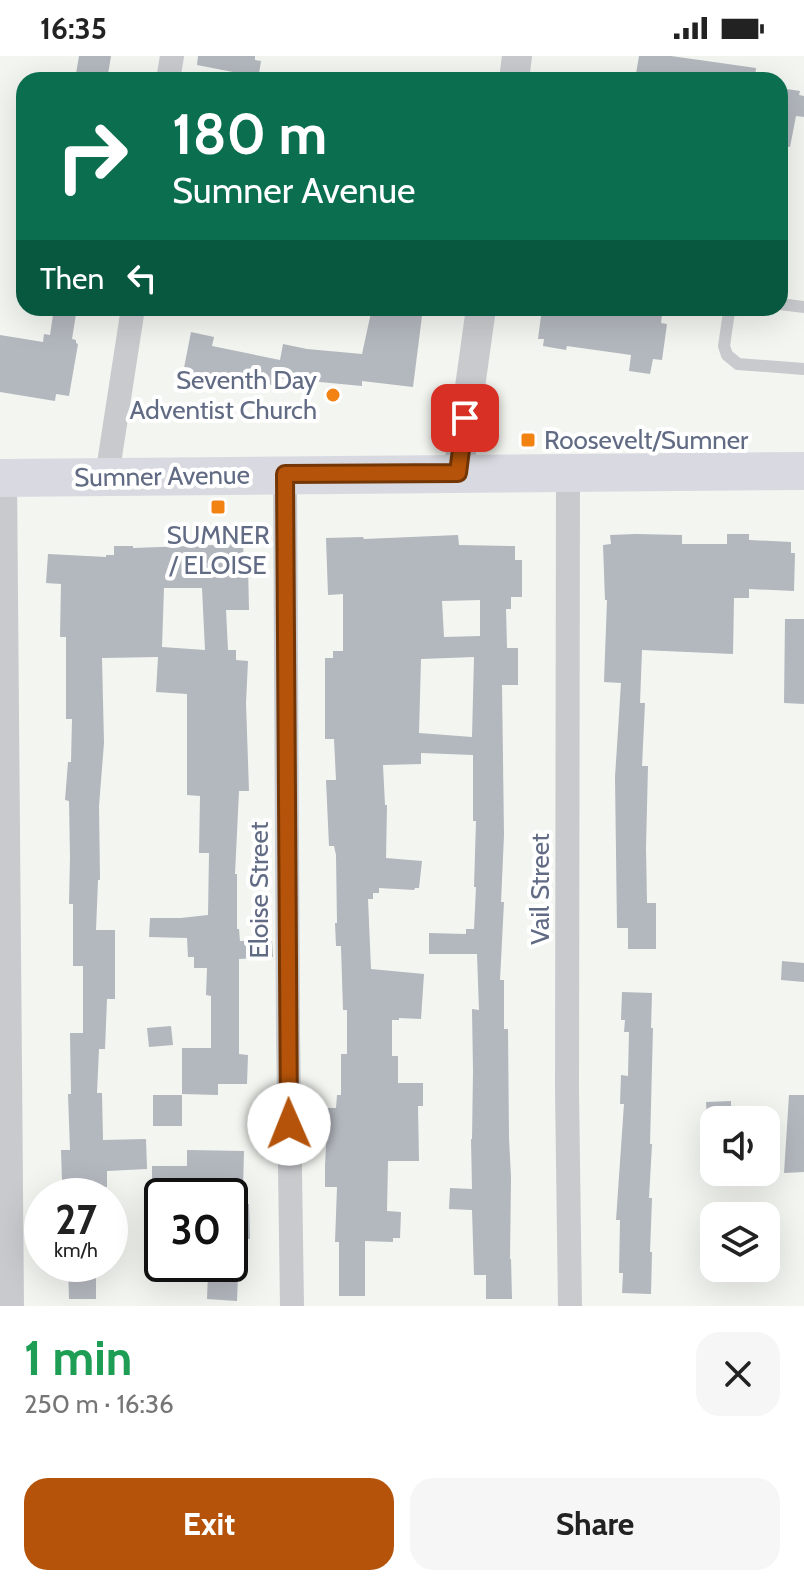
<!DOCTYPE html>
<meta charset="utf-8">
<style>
:root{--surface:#fff;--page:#f6f6f6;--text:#222;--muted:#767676;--accent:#b45309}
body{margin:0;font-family:Cabin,sans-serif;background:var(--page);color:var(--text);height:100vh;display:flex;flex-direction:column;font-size:30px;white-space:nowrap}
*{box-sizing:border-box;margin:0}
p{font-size:26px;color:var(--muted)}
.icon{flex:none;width:44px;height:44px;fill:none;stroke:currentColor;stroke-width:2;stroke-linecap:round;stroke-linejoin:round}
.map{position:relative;height:1250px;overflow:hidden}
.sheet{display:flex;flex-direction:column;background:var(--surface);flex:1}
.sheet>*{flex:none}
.guide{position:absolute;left:16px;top:16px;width:772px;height:244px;border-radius:24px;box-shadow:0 8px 32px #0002;background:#0b6e4f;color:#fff;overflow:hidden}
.tools{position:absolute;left:700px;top:1050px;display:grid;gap:16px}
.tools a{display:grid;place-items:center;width:80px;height:80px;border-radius:16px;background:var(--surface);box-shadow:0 8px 32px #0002;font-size:40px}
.speed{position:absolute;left:24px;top:1122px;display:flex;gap:16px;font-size:40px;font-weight:700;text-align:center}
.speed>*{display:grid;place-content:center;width:104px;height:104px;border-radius:50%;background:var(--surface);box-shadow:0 8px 32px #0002;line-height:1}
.speed small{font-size:20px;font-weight:400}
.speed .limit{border:4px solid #111;border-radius:12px;background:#fff;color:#111}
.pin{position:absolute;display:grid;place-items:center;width:68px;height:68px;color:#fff;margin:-34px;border-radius:16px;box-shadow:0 4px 12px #0006}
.me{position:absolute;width:88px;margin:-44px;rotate:359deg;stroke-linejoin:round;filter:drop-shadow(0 0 6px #0008)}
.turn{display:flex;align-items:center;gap:28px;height:168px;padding:0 24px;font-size:36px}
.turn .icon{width:104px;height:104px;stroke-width:2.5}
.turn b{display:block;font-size:56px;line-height:68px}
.then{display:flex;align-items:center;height:76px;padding:0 24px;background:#0003;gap:16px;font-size:30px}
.round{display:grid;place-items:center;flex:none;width:84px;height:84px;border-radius:24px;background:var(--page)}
.head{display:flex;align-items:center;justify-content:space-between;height:136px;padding:0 24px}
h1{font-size:48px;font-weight:700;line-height:60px;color:#1e9e55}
.primary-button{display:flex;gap:16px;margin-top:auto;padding:16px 24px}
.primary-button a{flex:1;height:92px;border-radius:24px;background:var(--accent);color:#fff;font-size:32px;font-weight:700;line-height:92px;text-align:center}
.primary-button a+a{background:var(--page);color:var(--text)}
.status{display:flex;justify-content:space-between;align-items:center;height:56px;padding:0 40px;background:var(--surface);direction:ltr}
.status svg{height:22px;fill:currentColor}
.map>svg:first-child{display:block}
.building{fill:#b3b7be;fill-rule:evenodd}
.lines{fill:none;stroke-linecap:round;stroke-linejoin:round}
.service{stroke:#c8cace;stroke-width:12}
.minor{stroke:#c8cace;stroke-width:24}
.tertiary{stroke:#c8cace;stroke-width:30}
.primary{stroke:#d9dae1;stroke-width:38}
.route-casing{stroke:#753606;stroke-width:20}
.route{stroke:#b45309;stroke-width:14}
.poi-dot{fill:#f28312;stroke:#fff;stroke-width:3}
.labels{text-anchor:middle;stroke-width:8;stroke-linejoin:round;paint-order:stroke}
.poi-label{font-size:26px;fill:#616b84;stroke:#fff;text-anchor:end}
.street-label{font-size:26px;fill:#616b84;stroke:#fff}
</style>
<div class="status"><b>16:35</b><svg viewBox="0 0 49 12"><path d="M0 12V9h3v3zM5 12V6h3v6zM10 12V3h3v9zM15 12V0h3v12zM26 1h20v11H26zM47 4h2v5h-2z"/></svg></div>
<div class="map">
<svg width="804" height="1250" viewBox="0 0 804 1250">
<rect width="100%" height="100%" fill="#f3f5f0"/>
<!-- building -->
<path class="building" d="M79,0H111L107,24H75Z
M198,0H255V4L261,5L258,24H232L233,16L197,9Z
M639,0H671L756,12L755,24H635Z
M780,32L800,35L799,39L804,40V61L796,60L790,91L780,90Z
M54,252H77L72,283L76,284V287L78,288L69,340L56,338L55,345L0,336V279L43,286L44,278L50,279Z
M372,252H423L413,331L362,325V330L278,322L277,330L262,327L261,333L183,317L191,276L214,281L212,290L280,304L283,288L307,293L362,298Z
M542,252H663L661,267L667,268L662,304L653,303L650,318L629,315L631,299L567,290L566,294L543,290L544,283H538Z
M636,478L682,479V488H727V478H749V484L791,486V497H795L794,535L749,533V542H734L733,598L642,594L640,647H645L642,710H648L646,792L647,847H656V893H628V872H617L615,721L621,627L604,626L607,544H605L603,489L611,488L610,479Z
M458,479L459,489L515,490V504H522V541H511V553H506L507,592H518V629H502L504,779L501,846H504L500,924H504V973H508L509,1082L511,1121L510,1203H511L512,1243H486V1219H474L472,1154L449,1153L450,1132L472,1133L471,1083H472L473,1015L472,953L479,954L477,898H429V877L466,878V873H474L476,831H474L476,765H473V699L421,697V708L383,709L385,749H387L386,802L422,805L419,832H415L414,834L379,832V837H373V843H368L371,913L424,918L421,963L399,962V964H392V1000H398V1027H423V1050H418L419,1105H388L387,1155L401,1156L400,1182H393V1186L365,1185V1240H339V1186H335L337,1131H325V1109L328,1052H336L337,1039H341V998H347V954H343L341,890H336L335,867H337L336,799L334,790H329L326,724H336L334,683H325V602H333V595H343V538L328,539L326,482L363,481L364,483ZM480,544V580L444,581L442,545ZM474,601L472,681L419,677L421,603Z
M243,488L244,509H248L249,554H226L228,594H236V604L248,605L246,647L249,735H239L235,818H237V873H239L240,885L272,884L273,901L239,903V998L248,999L247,1028H218V1039L182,1038V992H211V940L206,939L207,912H194V901H188L187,882L149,881L150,862H181L208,859L209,797H199L200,740L187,739V638L156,636L158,601L102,602L104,687L99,750L100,824H98L96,874H115V943H107L105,993H99L97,1037H102L103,1084L146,1083L147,1113L107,1115V1131L68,1134L67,1124L62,1125L61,1094H70L68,1038H71L70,977H83V910H73V848H69L70,801L69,745L65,744L68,706H71L72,663H66V581H60L61,528L46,527L48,498L106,501V499H114V490H133V492ZM164,532H202L205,594L162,591Z
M785,563H804V648L784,647Z
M782,905L804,907V926L781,924Z
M622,936L652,937L651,972H653L650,1088H652L649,1142H652L650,1196H652L651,1238L622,1237L623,1217H619L620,1164H616L624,1048H620L621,1019L628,1020L629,976H624L625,964H621Z
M171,970L173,989L149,991L147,972Z
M153,1039H182V1070H153Z
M789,1039H804V1116L784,1117Z
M731,1045V1064H707L706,1046Z
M187,1094L244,1095L243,1132L177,1131V1135H152V1110H187Z
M249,1148L250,1183L230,1184V1149Z
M68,1208H96V1243H69Z
M208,1217L238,1219L237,1245L207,1243Z"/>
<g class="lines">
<!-- service -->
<path class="service" d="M780,248L804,251
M736,252L729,256L724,290L727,299L738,308L804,313"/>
<!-- minor -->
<path class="minor" d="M168,24L172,0
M568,416L567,1034L570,1250
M285,418L288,977L292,1250
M107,420L133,252
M5,421L12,1250"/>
<!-- tertiary -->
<path class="tertiary" d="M514,24L517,0
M458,417L481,252"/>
<!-- primary -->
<path class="primary" d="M0,422L804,415"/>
</g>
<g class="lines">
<defs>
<path id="route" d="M289,1068L285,418L458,417L465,362"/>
</defs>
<!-- route casing -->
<use href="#route" class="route-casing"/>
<!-- route -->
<use href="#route" class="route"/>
</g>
<!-- markers -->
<g class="poi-dot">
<circle cx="333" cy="339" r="8"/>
<rect x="520" y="376" width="16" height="16" rx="4"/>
<rect x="210" y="443" width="16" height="16" rx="4"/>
</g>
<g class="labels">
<!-- poi labels -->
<g class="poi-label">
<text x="317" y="333">Seventh Day<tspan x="317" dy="30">Adventist Church</tspan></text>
<text x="544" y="393" text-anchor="start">Roosevelt/Sumner</text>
<text x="218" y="488" text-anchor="middle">SUMNER<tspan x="218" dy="30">/ ELOISE</tspan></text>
</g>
<!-- street labels -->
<g class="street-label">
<text transform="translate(162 420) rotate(-1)" y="9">Sumner Avenue</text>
<text transform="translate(540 833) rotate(-90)" y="9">Vail Street</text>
<text transform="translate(259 834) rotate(-90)" y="9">Eloise Street</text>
</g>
</g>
</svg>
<div class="tools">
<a><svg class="icon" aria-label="sound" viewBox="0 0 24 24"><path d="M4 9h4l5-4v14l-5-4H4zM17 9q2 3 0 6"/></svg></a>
<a><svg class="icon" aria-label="layers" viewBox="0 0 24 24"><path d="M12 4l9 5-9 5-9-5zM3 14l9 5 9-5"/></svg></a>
</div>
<div class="speed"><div>27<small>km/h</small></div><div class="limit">30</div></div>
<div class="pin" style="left:465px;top:362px;background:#d93025"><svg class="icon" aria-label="arrive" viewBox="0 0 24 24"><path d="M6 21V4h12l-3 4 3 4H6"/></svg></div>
<svg class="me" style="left:289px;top:1068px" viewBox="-20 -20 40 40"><circle r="19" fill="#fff"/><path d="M0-13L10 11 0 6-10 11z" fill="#b45309"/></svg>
<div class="guide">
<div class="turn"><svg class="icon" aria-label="right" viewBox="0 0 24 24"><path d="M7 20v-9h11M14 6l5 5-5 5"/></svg><div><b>180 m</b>Sumner Avenue</div></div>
<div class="then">Then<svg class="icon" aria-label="left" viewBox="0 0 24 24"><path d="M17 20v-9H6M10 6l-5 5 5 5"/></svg></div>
</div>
</div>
<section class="sheet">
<div class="head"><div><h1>1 min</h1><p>250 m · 16:36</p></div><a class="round"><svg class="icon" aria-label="close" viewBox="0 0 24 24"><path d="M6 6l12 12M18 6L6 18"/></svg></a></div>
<div class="primary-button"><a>Exit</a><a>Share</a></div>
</section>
